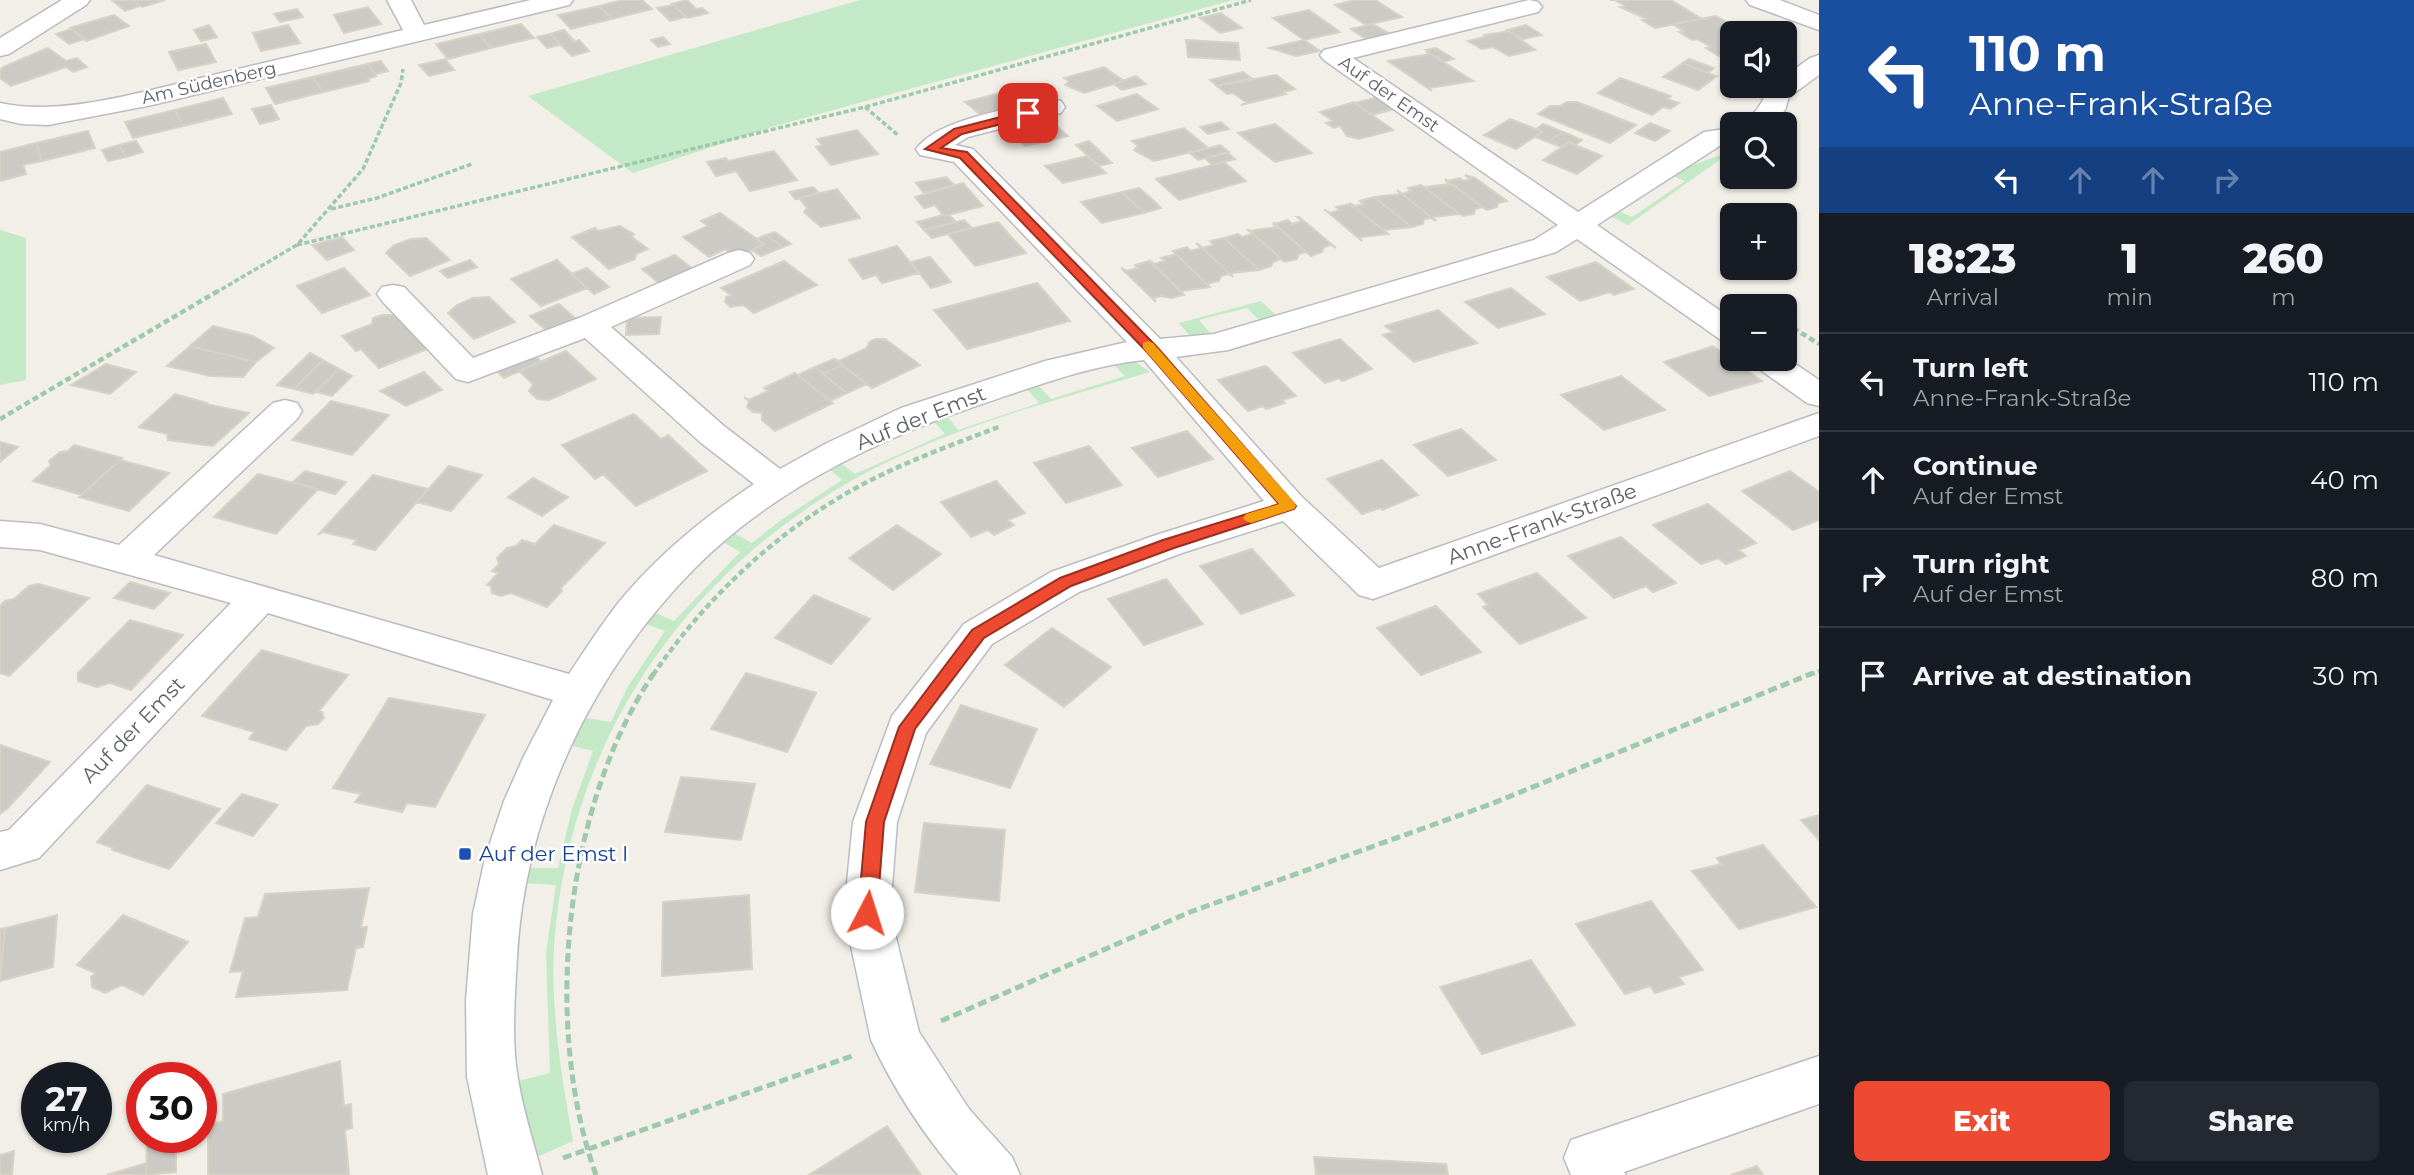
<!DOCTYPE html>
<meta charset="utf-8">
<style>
:root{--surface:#171b24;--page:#242831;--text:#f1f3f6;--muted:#9ea1a6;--line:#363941;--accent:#ee4931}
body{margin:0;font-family:Montserrat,sans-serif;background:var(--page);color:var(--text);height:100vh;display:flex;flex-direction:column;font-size:26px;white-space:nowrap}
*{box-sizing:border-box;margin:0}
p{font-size:23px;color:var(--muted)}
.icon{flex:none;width:38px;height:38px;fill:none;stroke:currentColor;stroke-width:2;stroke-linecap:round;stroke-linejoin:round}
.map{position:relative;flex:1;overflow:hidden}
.details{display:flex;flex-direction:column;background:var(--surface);width:595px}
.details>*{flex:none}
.hud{background:#1a4fa0;color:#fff;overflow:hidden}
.controls{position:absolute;left:1720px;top:21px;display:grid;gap:14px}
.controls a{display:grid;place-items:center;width:77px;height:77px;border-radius:10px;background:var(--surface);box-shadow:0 2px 5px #0004;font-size:35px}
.speed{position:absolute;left:21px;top:1062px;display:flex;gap:14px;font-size:35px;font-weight:700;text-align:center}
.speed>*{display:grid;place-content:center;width:91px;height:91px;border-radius:50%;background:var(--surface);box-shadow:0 2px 5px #0004;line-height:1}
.speed small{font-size:18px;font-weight:400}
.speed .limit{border:10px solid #d22;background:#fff;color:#111}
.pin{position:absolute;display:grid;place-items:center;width:60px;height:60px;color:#fff;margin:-30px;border-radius:14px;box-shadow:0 4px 10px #0006}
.me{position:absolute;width:77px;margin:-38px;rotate:5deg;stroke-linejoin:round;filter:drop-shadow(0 0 5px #0008)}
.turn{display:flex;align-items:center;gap:24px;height:147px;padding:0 35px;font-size:32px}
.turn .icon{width:91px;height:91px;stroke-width:2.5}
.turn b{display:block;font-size:49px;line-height:60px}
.lanes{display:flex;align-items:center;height:66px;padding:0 35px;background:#0003;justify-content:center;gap:35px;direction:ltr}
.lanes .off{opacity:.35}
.eta{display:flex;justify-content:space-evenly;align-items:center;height:119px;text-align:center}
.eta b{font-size:42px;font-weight:800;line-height:49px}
.action{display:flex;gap:14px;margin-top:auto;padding:14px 35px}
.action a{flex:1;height:80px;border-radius:10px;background:var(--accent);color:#fff;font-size:28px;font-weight:800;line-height:80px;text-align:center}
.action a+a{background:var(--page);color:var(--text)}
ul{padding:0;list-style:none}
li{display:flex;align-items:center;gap:21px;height:98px;padding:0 35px;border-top:2px solid var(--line)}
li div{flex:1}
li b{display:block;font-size:26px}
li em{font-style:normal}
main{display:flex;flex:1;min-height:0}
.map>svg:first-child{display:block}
.green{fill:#c4e9c6}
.building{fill:#cccac4;stroke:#d6d2c5;stroke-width:2}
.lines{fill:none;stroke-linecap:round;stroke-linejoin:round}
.minor-casing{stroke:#babcc1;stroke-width:3}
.path-far2{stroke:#9dcaac;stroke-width:3.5;stroke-dasharray:5 2.5;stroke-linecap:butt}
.path-far1{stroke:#9dcaac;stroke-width:4.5;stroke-dasharray:6 3.5;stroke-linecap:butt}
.path{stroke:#9dcaac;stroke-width:5;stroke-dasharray:9 4.5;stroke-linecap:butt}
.minor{fill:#fff;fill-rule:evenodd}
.route{fill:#ee4931;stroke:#9b2f20;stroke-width:2}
.slow{fill:#f59e0b}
.transit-dot{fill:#1a4fb4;stroke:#fff;stroke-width:2.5}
.labels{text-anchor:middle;stroke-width:5;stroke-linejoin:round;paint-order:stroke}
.far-street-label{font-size:18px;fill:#5f6268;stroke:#fff}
.street-label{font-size:21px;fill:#5f6268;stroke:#fff}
.transit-label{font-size:21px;fill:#164399;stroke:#fff;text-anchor:start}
</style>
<main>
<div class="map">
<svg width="1819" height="1175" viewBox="0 0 1819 1175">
<rect width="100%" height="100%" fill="#f1efe7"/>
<!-- green -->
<path class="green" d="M860,0H1233L775,126L633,173L528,96Z
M1732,151L1628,225L1608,215L1614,209L1632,217L1685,181L1668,174Z
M0,230L26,238V380L0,385Z
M1261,301L1276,315L1259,320L1247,308L1199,320L1210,333L1189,335L1179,323Z
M1123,361L1137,363L1150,372C1057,400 958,425 871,470C692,564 573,731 555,934C549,1003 561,1073 573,1141L530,1160L515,1082L550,1073L546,953L556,885L522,883L525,868H558L572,809L593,751L565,744L581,717L611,722L627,688L665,631L641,622L651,611L674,621L740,552L721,541L734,533L752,543L781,520L842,480L828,468L838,461L855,474L945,434L933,420L946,415L958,430L1039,403L1027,389L1039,386L1051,399L1125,376L1113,364Z"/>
<!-- building -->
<path class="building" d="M132,0L140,6L125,11L113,1Z
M132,0H165L142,7Z
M623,0H642L652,9L612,19L599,6Z
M687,0L696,9L702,8L708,13L688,18L672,4Z
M1355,0H1375L1402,17L1366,25L1335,5Z
M1610,0H1671L1702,19L1655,28L1642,20L1647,19L1620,7L1625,6L1615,0Z
M673,5L686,17L670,21L657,8Z
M599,6L612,19L571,29L558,15Z
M368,7L381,24L344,33L334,15Z
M297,9L303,17L280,22L274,14Z
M1309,10L1340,32L1304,40L1273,18Z
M1221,13L1242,28L1220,33L1200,18Z
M114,15L129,26L86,41L70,28Z
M1716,16L1745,33H1732V58L1719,56L1706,48L1711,47L1697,39L1692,40L1679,32L1684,31L1674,25H1668Z
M521,24L534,38L491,48L479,34Z
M1373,24L1390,34L1367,40L1351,29Z
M209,25L217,37L201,41L194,30Z
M288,25L300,43L261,51L253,33Z
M1526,25L1542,35L1523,39L1507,30Z
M71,29L85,39L69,44L56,34Z
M564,30L575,42L579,40L589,51L572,56L550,34Z
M1509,31L1535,50L1509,56L1493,47L1482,49L1468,41L1484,37V35Z
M479,34L491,48L448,59L436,44Z
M550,34L560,45L547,48L537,37Z
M663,37L670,44L658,47L651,40Z
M1186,40L1238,43L1240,60L1188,57Z
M1304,40L1320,51L1296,56L1269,48Z
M206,44L216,62L178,70L169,52Z
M48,48L66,61L77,58L87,67L73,72L66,67L11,86L0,78V70L3,67Z
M1436,48L1454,59L1444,62L1426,50Z
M1426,52H1428L1473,81L1429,88L1432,91L1388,61L1430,54Z
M445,59L454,70L429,76L419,65Z
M1689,59L1714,68L1708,73L1683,63Z
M381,61L388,71L375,74L368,64Z
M1683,63L1708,73L1717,76L1698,90L1663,77Z
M368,64L376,76L368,79L369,81L323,92L313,77Z
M1104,67L1124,81L1084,93L1065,85L1069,81L1064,78Z
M1243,72L1251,78L1217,86L1210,80Z
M1276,75L1295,89L1284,92L1286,94L1241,105L1247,103L1233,93L1227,94L1217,86Z
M1136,76L1146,84L1122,90L1114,84Z
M313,77L323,92L275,104L266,88Z
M1620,78L1671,96L1667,99L1679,103L1670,109L1663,107L1652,115L1598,93Z
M1008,91L1026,105L983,117L965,102Z
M1137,94L1158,109L1117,121L1097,106Z
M1378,97L1395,109L1372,115L1355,103Z
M223,98L232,114L183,126L175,110Z
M1354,102L1372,115L1393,130L1359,139L1347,136L1340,126L1334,128L1326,123L1333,121L1320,112Z
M1567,102H1577L1636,125L1610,143L1538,114L1550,106H1560Z
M271,105L279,119L260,124L252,109Z
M175,110L183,126L133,138L125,122Z
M1510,119L1539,130L1542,132L1516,149L1484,135Z
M1050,120L1068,136L1025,146L1008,130Z
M1221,122L1229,129L1208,134L1200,127Z
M1650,123L1670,131L1655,141L1635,133Z
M1275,124L1312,153L1275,162L1238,133Z
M1543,124L1563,132L1548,142L1535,137L1542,132L1538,128Z
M1184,128L1208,148L1154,161L1134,150L1138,146L1132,141Z
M857,130L878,154L831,165L816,147L822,145L817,139Z
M88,131L95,148L42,161L36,143Z
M1563,132L1582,140L1575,145L1569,142L1561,147L1548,142Z
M136,141L143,152L126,157L119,145Z
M1089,141L1112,163L1099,166L1076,145Z
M1569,142L1575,145L1602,156L1577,174L1543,160Z
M36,143L42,161L23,165L26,174L0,181V152Z
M119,145L126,157L108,161L102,150Z
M1220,145L1229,152L1198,160L1190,153Z
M774,151L797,180L750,191L736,171L716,176L707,162L726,158L728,161Z
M1228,153L1235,159L1212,165L1205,158Z
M1087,156L1106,173L1063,183L1045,166Z
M1224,162L1246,181L1179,200L1156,179Z
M1465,175L1475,178L1507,201L1498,203L1497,207L1487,210L1447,181L1460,178L1464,181L1470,179Z
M946,177L954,185L924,193L916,183Z
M1446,181V180L1487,210L1482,207L1475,209L1474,214L1463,216L1424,187L1450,184Z
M963,183L983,206L944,216L935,205L924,208L915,197Z
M1421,185L1424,187L1459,214L1433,217L1436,221L1397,190L1402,194L1411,191L1408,188Z
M813,187L819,193L795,199L790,192Z
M1139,188L1153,200L1161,208L1144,213L1122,192Z
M837,189L860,218L821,227L804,212L807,208L799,198Z
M1397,190L1436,221L1431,218L1424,219L1423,224L1412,227L1374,197L1401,194Z
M1122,192L1144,213L1102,223L1081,202Z
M1374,197L1412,227L1384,230L1388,234L1349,203L1355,206L1364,204L1360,201Z
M1350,204L1388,234L1360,237L1362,241L1324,209L1330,213L1340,210L1336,207Z
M720,213L764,244L744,253L739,250L730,253L725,249L709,257L683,237L708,226L701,221Z
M943,215H949L956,222L924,230L917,222Z
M1297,217H1299L1336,248L1331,245L1324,247L1322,252L1311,256L1274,224L1288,220L1292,224L1302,221Z
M964,220L972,228L932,238L924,230Z
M998,222L1026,253L975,266L948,234Z
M1273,224L1274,223L1311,256L1306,252L1299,254L1297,259L1285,262L1249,231L1277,227Z
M620,226L634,234L632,237L648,249L636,254L635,259L609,269L572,237L595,228L598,231Z
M1248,230H1249L1285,262L1280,259L1273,262L1271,266L1259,270L1224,238L1238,234L1242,237L1252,234Z
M775,232L791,244L783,247L766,235Z
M766,235L783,247L761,256L752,250L764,244L756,239Z
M342,237L354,250L327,260L312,245Z
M426,238L450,260L410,276L386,253L394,245L411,239Z
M1224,238L1259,270L1231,273L1233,277L1198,244L1203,248L1213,245L1210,241Z
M1197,244H1198L1233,277L1229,274L1221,276L1219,281L1207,284L1173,251L1187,247L1191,251L1201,248Z
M897,246L919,273L882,283L876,275L863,279L849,260Z
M1176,254L1210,287L1181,291L1184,295L1149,260L1154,264L1165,261L1161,258Z
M675,255L694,270L660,284L642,269Z
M930,257L951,282L931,288L911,262Z
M470,260L477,267L448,278L440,271Z
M557,260L587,288L541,306L511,279Z
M784,261L817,285L754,313L743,305L730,307L725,302L726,297L731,295L721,288Z
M1149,261L1184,295L1171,298L1161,296L1154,298L1156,302L1121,268L1127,271L1138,268L1135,265Z
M1596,262L1634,289L1614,295L1610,292L1580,301L1547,277Z
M344,268L370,295L322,313L297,286Z
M587,268L609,287L594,294L571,274Z
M1037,283L1070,321L967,349L934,310Z
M1511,288L1545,314L1498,328L1465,302Z
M489,297L515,322L474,339L448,313L457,305L473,298Z
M559,304L575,318L546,330L530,316Z
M1438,310L1477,343L1414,362L1383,335L1393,332L1385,326Z
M382,315H394L427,349L379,368L361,349L356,351L342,336L372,324L373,318Z
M661,317L659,334L626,335L627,318Z
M213,326L253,336L274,348L256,362L190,346Z
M876,339H885L920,365L872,388L834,359L839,361L867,348L869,342Z
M1340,339L1372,369L1342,381L1339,378L1325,383L1293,353Z
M190,346L256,362L243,377L210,376L167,366Z
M1713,346L1762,381L1709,396L1664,362Z
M566,351L596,379L549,400L537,399L529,391L533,384L519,371Z
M310,353L323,360L294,389L277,385Z
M532,353L541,362L504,378L495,369Z
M834,359L843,365L823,374L815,367Z
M323,360L339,369L313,394L294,389Z
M106,364L136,372L110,394L71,385Z
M843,365L867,384L847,393L823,374Z
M1266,366L1296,396L1282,400L1285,403L1266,409L1263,406L1248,411L1218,380Z
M815,367L847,393L830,401L798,375Z
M339,369L352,376L332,396L316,392Z
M424,372L442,390L406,406L380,391Z
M795,373L833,403L775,431L762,420V413L753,412L747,407L749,401L744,397L749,400L768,391L764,388Z
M1621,376L1665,410L1604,430L1561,395Z
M175,394L207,403L206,404L249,413L213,446L168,440L167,434L139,427Z
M331,401L389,415L352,455L292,440Z
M634,414L661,439L668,435L707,471L636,506L603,474L595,479L562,445Z
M1461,429L1496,460L1448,476L1414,445Z
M1187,431L1213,459L1158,477L1132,448Z
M0,442L18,447L0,462Z
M74,445L122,458L81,495L33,481L51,465L49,461L60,452L68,451Z
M1089,446L1122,485L1066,503L1034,463Z
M120,460L169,473L129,511L79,497Z
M1382,460L1418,495L1382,510L1380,508L1362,514L1327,479Z
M449,466L482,475L451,511L417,502Z
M305,471L346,482L335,494L293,482Z
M1790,471L1819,492V520L1793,530L1742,491Z
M258,474L318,489L276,534L214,517Z
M373,475L428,489L375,550L353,544L357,540L323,532L318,535Z
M533,478L568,497L542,516L508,497Z
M996,481L1025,513L1008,520L1014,525L994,535L988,530L971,537L941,502Z
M1708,504L1756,543L1739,550L1746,556L1726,564L1718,558L1701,564L1653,525Z
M554,525L605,543L561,588L562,591L547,607L511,593L501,596L492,593L491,586L487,585L498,573L492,571L499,564L497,558L507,548L516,546L522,540L535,544Z
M897,525L941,554L893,590L849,558Z
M1621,537L1676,583L1653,592L1646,586L1614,598L1568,556Z
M1252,549L1294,595L1241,614L1200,566Z
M1537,573L1586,618L1520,644L1483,607L1488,605L1478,594Z
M1166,579L1203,624L1144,645L1108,599Z
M130,582L170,593L154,609L114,598Z
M38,584L89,598L9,676L0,673V606L5,601L14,599L29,586Z
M814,595L870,619L831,664L775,638Z
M1436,606L1481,652L1421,675L1377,628Z
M130,620L183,635L131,690L110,683L97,687L78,681V673Z
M1052,628L1111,667L1064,707L1005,665Z
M262,650L348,675L319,711L322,712L324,718L318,724L306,726L286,750L249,739L254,732L202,716Z
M746,673L816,693L787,752L711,729Z
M389,698L485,715L435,807L407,803L402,812L355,802L361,794L333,788Z
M961,705L1037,729L1010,788L930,764Z
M0,745L50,762L8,808L0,814Z
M681,777L755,784L741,840L665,832Z
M147,785L220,809L169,869L112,850L113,848L97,842Z
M242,794L278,805L253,836L216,823Z
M1819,815V840L1801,820Z
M924,823L1005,830L999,901L915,892Z
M1763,845L1816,907L1739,929L1692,871L1721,864L1717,858Z
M369,888L361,927H367L363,947L356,948L347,990L236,997L243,971L230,972L245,918L258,917L265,894Z
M749,895L752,969L662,976L663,902Z
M1651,901L1703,970L1679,977L1684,984L1655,993L1650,986L1625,994L1576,924Z
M57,915L53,967L0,981L5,928Z
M123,915L188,942L143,995L122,985L105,993L92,987L91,977L95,973L77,965Z
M5,928L0,977V929Z
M1531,960L1575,1025L1482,1054L1440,987Z
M340,1061L344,1106L351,1104L352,1128L345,1130L349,1175H208V1125L223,1121V1094Z
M887,1126L921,1175H809Z
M147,1138H176V1172L146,1175Z
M14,1151L12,1175H0V1155Z
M1314,1157L1446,1164L1448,1175H1316Z
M146,1163V1175H107Z
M1757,1166L1763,1175H1731Z"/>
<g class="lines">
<defs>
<path id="minor" d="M62,0H90L86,5L9,54L0,56V38Z
M387,0H411L424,25L531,0H573L569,5L152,105L48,125L21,124L0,119V103C61,117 144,91 205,77C271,61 337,46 403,30Z
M1529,0L1538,2L1542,7L1538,12L1353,58L1578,212L1704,132L1732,128V144L1721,145L1597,225L1732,319V343L1721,340L1577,239L1556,252L1228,350L1176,357L1302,497L1379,568L1819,413V436L1373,599L1359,595L1283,521L1182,553L1079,592L992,644L926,733L897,822L890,913L919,1032L969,1109L1012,1157L1020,1175H958C924,1135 893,1088 871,1040L844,913L853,822L892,716L964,624L1051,572L1156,535L1264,501L1144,360C1086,366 1031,388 976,406C876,440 770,492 695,568C593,671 525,811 517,957C515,996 511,1040 518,1079C523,1111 534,1143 542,1175H488L467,1077L466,1000L473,914L485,858L504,801L523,758L553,700L268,613L39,858L0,870V832L9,830L231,603L40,550L0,547V521L40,524L119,545L273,403L285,400L297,403L302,411L297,419L154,555L569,674C585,650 601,625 619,602C657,556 704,517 754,484L700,442L585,338L468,382L456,379L382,301L377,294L382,287L393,285L404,287L473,358L579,318L728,253L739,250L750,253L754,259L750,265L611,327L724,426L780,469L825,444L901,408L1045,361L1127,342L954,162L920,155L916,149C938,118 1016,108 1052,99L1061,101L1065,107L1061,113L968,137L955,145L973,149L1160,339L1214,334L1534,240L1558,225L1324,60L1320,55L1324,50Z
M1746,0H1780L1819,15V30L1750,5Z
M1819,55V75L1789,97L1785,110L1772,124H1743C1747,118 1754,114 1758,108C1770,93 1760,86 1785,86V76L1810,58Z
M1785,357L1819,380V406L1807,403L1755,366L1751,359H1785Z
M1819,1056V1104L1624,1172L1626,1175H1571L1564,1158L1571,1140Z"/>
</defs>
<!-- minor casing -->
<use href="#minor" class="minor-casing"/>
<!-- path-far2 -->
<path class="path-far2" d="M865,107L899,136
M331,209L377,198L472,164
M297,245L865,107L1251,0
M215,293L297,245L363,169L401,83L403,69"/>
<!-- path-far1 -->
<path class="path-far1" d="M1785,323L1819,344
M0,419L218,291
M653,675C704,600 775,533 854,489C901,463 952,445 1001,426
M1809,675L1819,671"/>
<!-- path -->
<path class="path" d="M941,1021L1190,912L1491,804L1813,673
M563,1158L852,1056
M596,1175C542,1025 564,806 654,673"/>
<!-- minor -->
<use href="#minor" class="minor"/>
</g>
<!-- route -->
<path class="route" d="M1028,110L1032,111V116L962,134L941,148L967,152L1156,346L1296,506L1294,509L1174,548L1071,586L984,638L915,729L884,822L877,913L874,919L867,921L861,919L858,913L866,822L899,727L972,630L1060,578L1163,540L1279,504L1147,352L960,158L925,149L954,129Z"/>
<!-- slow -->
<path class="slow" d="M1148,341L1153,343L1294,502L1296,506L1294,509L1251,523L1246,521L1243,518L1246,514L1279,504L1143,348V343Z"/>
<!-- markers -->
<rect class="transit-dot" x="458" y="847" width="14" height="14" rx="3.5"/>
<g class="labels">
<!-- far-street labels -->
<g class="far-street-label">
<text transform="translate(209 83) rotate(-13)" y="6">Am Südenberg</text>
<text transform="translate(1389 94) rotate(35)" y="6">Auf der Emst</text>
</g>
<!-- street labels -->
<g class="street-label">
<text transform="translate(921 418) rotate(-22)" y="7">Auf der Emst</text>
<text transform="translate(1542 524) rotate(-20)" y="7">Anne-Frank-Straße</text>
<text transform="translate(133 730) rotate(-46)" y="7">Auf der Emst</text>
</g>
<!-- transit labels -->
<g class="transit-label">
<text x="479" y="861">Auf der Emst I</text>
</g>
</g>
</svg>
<div class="controls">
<a><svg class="icon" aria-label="sound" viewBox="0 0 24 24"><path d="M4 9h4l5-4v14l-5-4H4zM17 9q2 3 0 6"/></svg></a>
<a><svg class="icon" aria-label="search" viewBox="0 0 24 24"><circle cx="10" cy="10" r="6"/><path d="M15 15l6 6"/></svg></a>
<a>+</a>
<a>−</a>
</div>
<div class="speed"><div>27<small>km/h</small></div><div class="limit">30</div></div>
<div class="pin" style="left:1028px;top:113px;background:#d93025"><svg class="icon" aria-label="arrive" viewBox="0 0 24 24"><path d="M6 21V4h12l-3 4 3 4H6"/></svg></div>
<svg class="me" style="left:867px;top:913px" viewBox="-20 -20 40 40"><circle r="19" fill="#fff"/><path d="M0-13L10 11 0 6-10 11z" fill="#ee4931"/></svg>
</div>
<section class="details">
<div class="hud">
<div class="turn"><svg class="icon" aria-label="left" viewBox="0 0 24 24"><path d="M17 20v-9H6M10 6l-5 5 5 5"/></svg><div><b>110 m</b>Anne-Frank-Straße</div></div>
<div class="lanes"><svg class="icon" aria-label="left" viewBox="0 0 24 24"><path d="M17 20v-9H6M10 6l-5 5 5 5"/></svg><svg class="icon off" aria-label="ahead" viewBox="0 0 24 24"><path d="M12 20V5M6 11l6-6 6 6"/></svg><svg class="icon off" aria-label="ahead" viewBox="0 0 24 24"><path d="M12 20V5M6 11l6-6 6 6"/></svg><svg class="icon off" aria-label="right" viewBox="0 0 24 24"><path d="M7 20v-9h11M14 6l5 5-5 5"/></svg></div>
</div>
<div class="eta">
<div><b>18:23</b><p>Arrival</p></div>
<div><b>1</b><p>min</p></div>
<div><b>260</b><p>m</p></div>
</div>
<ul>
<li><svg class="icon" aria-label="left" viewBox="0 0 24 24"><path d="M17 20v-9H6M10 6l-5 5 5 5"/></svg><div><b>Turn left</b><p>Anne-Frank-Straße</p></div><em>110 m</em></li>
<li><svg class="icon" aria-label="ahead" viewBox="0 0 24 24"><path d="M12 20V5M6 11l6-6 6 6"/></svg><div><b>Continue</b><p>Auf der Emst</p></div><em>40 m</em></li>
<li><svg class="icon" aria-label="right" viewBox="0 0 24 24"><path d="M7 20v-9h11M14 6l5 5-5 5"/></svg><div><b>Turn right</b><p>Auf der Emst</p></div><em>80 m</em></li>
<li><svg class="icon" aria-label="arrive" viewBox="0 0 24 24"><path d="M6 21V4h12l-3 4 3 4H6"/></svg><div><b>Arrive at destination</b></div><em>30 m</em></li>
</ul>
<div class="action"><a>Exit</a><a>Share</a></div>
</section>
</main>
